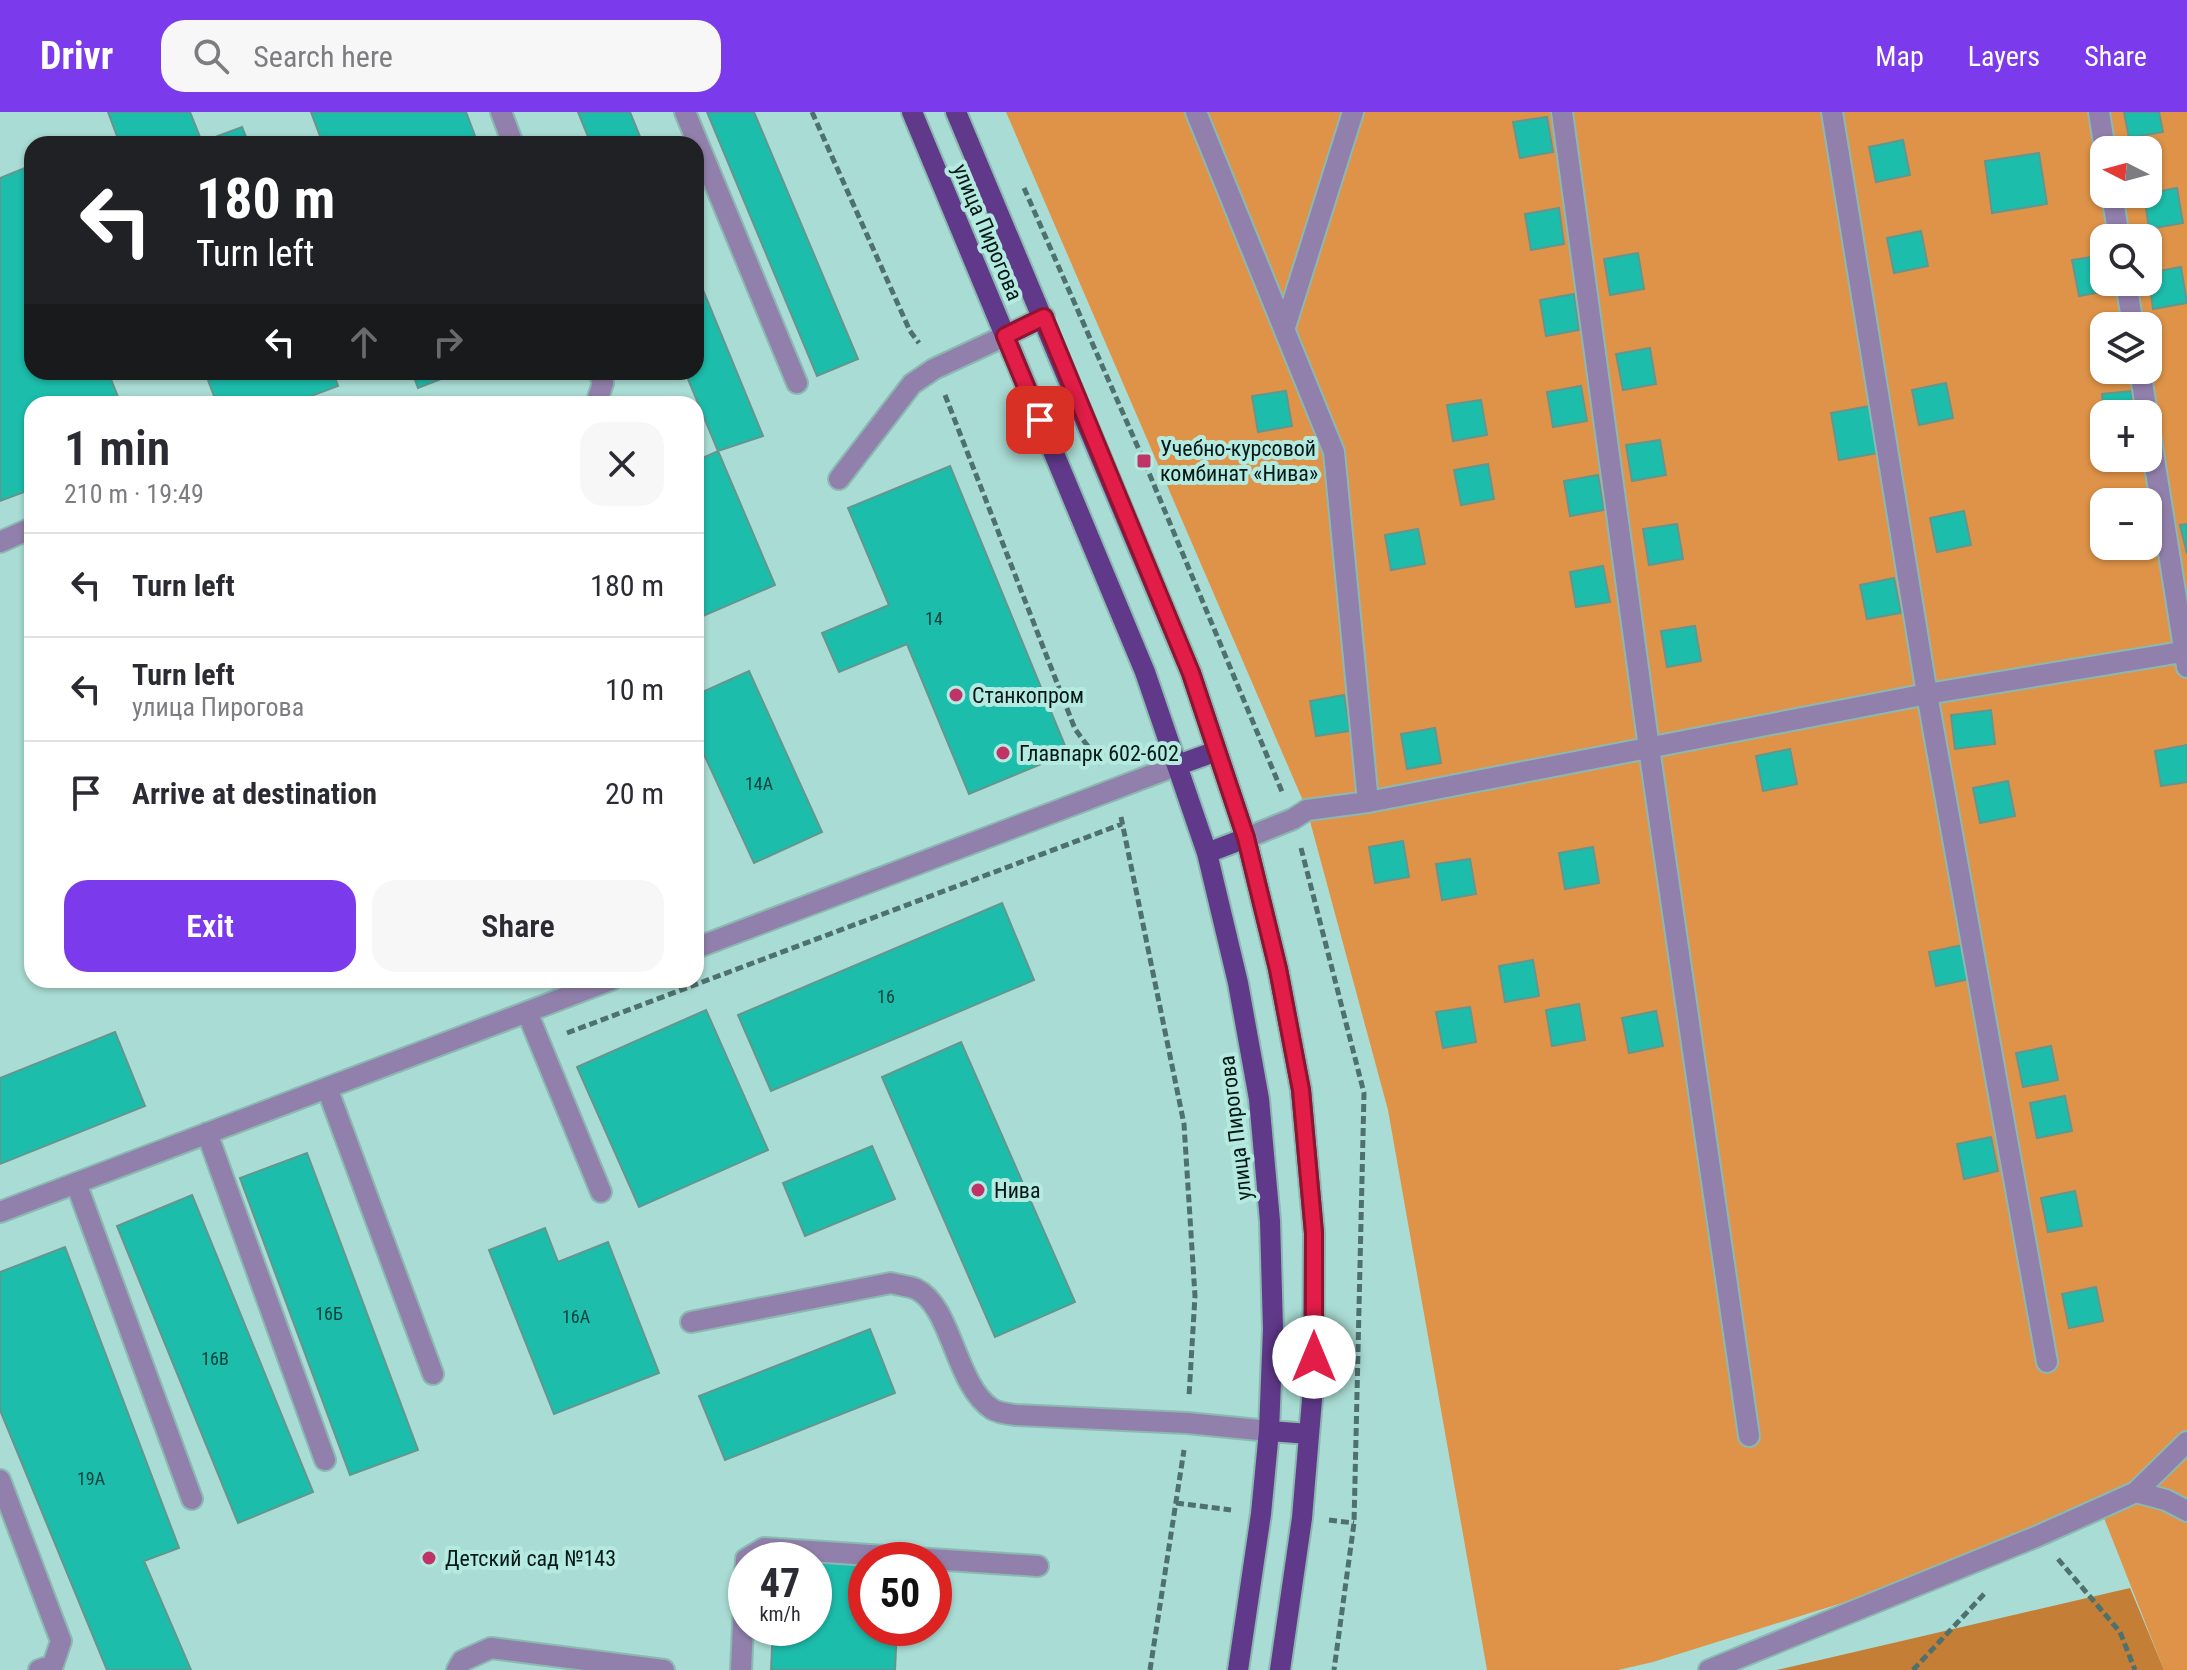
<!DOCTYPE html>
<meta charset="utf-8">
<style>
:root{--surface:#fff;--page:#f7f7f7;--text:#2b2b33;--muted:#7c7c81;--line:#e1e1e2;--accent:#7c3aed}
body{margin:0;font-family:"Roboto Condensed",sans-serif;background:var(--page);color:var(--text);height:100vh;display:flex;flex-direction:column;font-size:30px;white-space:nowrap}
*{box-sizing:border-box;margin:0}
p{font-size:26px;color:var(--muted)}
.icon{flex:none;width:44px;height:44px;fill:none;stroke:currentColor;stroke-width:2;stroke-linecap:round;stroke-linejoin:round}
.map{position:relative;flex:1;overflow:hidden}
.side{position:absolute;left:24px;top:284px;width:680px;height:592px;display:flex;flex-direction:column;background:var(--surface);border-radius:24px;box-shadow:0 2px 6px #0004}
.side>*{flex:none}
.hud{position:absolute;left:24px;top:24px;width:680px;height:244px;border-radius:24px;box-shadow:0 2px 6px #0004;background:#202124;color:#fff;overflow:hidden}
.needle{width:52px;rotate:276deg}
.controls{position:absolute;left:2090px;top:24px;display:grid;gap:16px}
.controls a{display:grid;place-items:center;width:72px;height:72px;border-radius:16px;background:var(--surface);box-shadow:0 2px 6px #0004;font-size:40px}
.speed{position:absolute;left:728px;top:1430px;display:flex;gap:16px;font-size:40px;font-weight:700;text-align:center}
.speed>*{display:grid;place-content:center;width:104px;height:104px;border-radius:50%;background:var(--surface);box-shadow:0 2px 6px #0004;line-height:1}
.speed small{font-size:20px;font-weight:400}
.speed .limit{border:12px solid #d22;background:#fff;color:#111}
.pin{position:absolute;display:grid;place-items:center;width:68px;height:68px;color:#fff;margin:-34px;border-radius:16px;box-shadow:0 4px 12px #0006}
.me{position:absolute;width:88px;margin:-44px;rotate:0deg;stroke-linejoin:round;filter:drop-shadow(0 0 6px #0008)}
.turn{display:flex;align-items:center;gap:28px;height:168px;padding:0 40px;font-size:36px}
.turn .icon{width:104px;height:104px;stroke-width:2.5}
.turn b{display:block;font-size:56px;line-height:68px}
.lanes{display:flex;align-items:center;height:76px;padding:0 40px;background:#0003;justify-content:center;gap:40px;direction:ltr}
.lanes .off{opacity:.35}
.round{display:grid;place-items:center;flex:none;width:84px;height:84px;border-radius:24px;background:var(--page)}
.summary{display:flex;align-items:center;justify-content:space-between;height:136px;padding:0 40px}
h1{font-size:48px;font-weight:600;line-height:60px}
.action{display:flex;gap:16px;margin-top:auto;padding:16px 40px}
.action a{flex:1;height:92px;border-radius:24px;background:var(--accent);color:#fff;font-size:32px;font-weight:600;line-height:92px;text-align:center}
.action a+a{background:var(--page);color:var(--text)}
ul{padding:0;list-style:none}
li{display:flex;align-items:center;gap:24px;height:104px;padding:0 40px;border-top:2px solid var(--line)}
li div{flex:1}
li b{display:block;font-size:30px}
li em{font-style:normal}
header{display:flex;align-items:center;gap:48px;box-sizing:border-box;height:112px;padding:0 40px;background:var(--accent);color:#fff}
header strong{font-size:38px}
nav{display:flex;gap:44px;margin-inline-start:auto;font-size:28px}
.search{width:560px;height:72px;background:var(--page);display:flex;align-items:center;gap:20px;box-sizing:border-box;padding:0 28px;border-radius:24px;color:var(--muted);font-size:30px}
.map>svg:first-child{display:block}
.green{fill:#de9348;fill-rule:evenodd}
.forest{fill:#c47e35}
.building{fill:#1dbdac;stroke:#64968e;stroke-width:2}
.lines{fill:none;stroke-linecap:round;stroke-linejoin:round}
.minor-casing{stroke:#8bb9b2;stroke-width:24}
.major-casing{stroke:#8bb9b2;stroke-width:24}
.path{stroke:#4f716d;stroke-width:5;stroke-dasharray:8 4;stroke-linecap:butt}
.minor{stroke:#9280ac;stroke-width:20}
.major{stroke:#60398a;stroke-width:20}
.route-casing{stroke:#92132f;stroke-width:20}
.route{stroke:#e11d48;stroke-width:14}
.poi-dot{fill:#bf3366;stroke:#b5eae1;stroke-width:3}
.labels{text-anchor:middle;stroke-width:8;stroke-linejoin:round;paint-order:stroke}
.number-label{font-size:18px;fill:#0b423c}
.street-label{font-size:22px;fill:#051917;stroke:#b5eae1}
.poi-label{font-size:22px;fill:#051917;stroke:#b5eae1;text-anchor:start}
</style>
<header>
<strong>Drivr</strong>
<div class="search"><svg class="icon" aria-label="search" viewBox="0 0 24 24"><circle cx="10" cy="10" r="6"/><path d="M15 15l6 6"/></svg>Search here</div>
<nav><a>Map</a><a>Layers</a><a>Share</a></nav>
</header>
<div class="map">
<svg width="2187" height="1558" viewBox="0 0 2187 1558">
<rect width="100%" height="100%" fill="#a9dcd4"/>
<!-- green -->
<path class="green" d="M1006,0H2187V1558H2164L2100,1396L1842,1491L1653,1550L1618,1558H1487L1388,998L1307,698ZM2104,38H2148V82H2104ZM2104,126H2148V170H2104ZM2104,214H2148V258H2104ZM2104,302H2148V346H2104ZM2104,390H2148V434H2104Z"/>
<!-- forest -->
<path class="forest" d="M2130,1476L2164,1558H1777Z"/>
<!-- building -->
<path class="building" d="M108,0H190L202,30L242,15L249,32H120Z
M311,0H466L478,32H323Z
M578,0H630L643,32H591Z
M707,0H754L858,247L817,264Z
M2124,0H2159L2163,20L2129,26Z
M1547,5L1553,40L1520,46L1513,10Z
M1903,28L1910,63L1876,70L1869,35Z
M2039,41L2047,92L1992,101L1985,49Z
M27,55L32,69V260H108L121,292H32V377L0,389V66Z
M2177,76L2183,111L2149,117L2144,82Z
M1559,96L1564,132L1531,138L1525,102Z
M1921,119L1928,154L1894,161L1887,126Z
M1638,141L1644,177L1610,183L1604,147Z
M2104,143V170H2111L2112,178L2079,184L2072,148Z
M2181,155L2187,191L2153,197L2148,161Z
M696,161L763,324L718,339L685,260H696Z
M1574,182L1579,218L1546,224L1540,188Z
M1650,236L1656,272L1623,278L1616,242Z
M205,260H333L338,274L290,292H217Z
M412,260H459L418,276Z
M1946,271L1953,306L1919,313L1912,278Z
M1581,274L1587,309L1553,315L1547,280Z
M1286,279L1292,314L1258,320L1252,284Z
M2131,279L2134,302H2104L2102,282Z
M1481,288L1487,323L1453,329L1447,293Z
M1870,294L1878,341L1839,348L1831,301Z
M1660,328L1666,363L1632,369L1626,333Z
M718,339L775,473L696,507V349Z
M1488,352L1494,387L1461,393L1454,358Z
M950,354L1068,641L969,682L907,532L839,560L822,521L889,493L848,396Z
M1598,363L1604,398L1570,404L1564,369Z
M1964,399L1971,433L1937,440L1930,406Z
M1677,412L1683,447L1649,453L1643,417Z
M2187,412V442L2180,413Z
M1418,417L1425,452L1391,458L1385,423Z
M1603,454L1610,490L1576,495L1570,460Z
M1894,466L1901,501L1867,507L1860,473Z
M1695,514L1701,549L1667,555L1661,519Z
M749,559L822,720L754,751L696,625V583Z
M1344,583L1350,619L1316,624L1310,589Z
M1991,598L1995,632L1955,637L1951,603Z
M1435,616L1441,651L1407,657L1401,622Z
M2187,633V670L2161,674L2155,639Z
M1790,637L1797,672L1763,679L1756,644Z
M2008,669L2015,704L1980,711L1973,676Z
M1403,729L1409,765L1375,771L1369,735Z
M1593,735L1599,771L1565,777L1559,741Z
M1470,747L1476,782L1442,788L1436,752Z
M1002,791L1034,868L771,979L738,903Z
M1963,833L1970,867L1936,874L1929,840Z
M1533,848L1539,884L1505,890L1499,854Z
M1579,892L1585,928L1552,934L1546,898Z
M1470,895L1476,930L1443,936L1436,900Z
M706,898L768,1038L639,1095L577,955Z
M1656,899L1663,934L1629,941L1622,906Z
M115,920L145,994L0,1052V966Z
M961,930L1075,1190L995,1225L882,965Z
M2051,934L2058,968L2023,975L2016,941Z
M2065,984L2072,1019L2037,1026L2030,991Z
M1991,1025L1998,1059L1964,1067L1957,1032Z
M872,1034L895,1087L805,1124L783,1071Z
M307,1041L418,1338L350,1363L240,1066Z
M2075,1079L2082,1114L2048,1120L2041,1086Z
M192,1083L313,1380L238,1411L117,1114Z
M545,1116L558,1150L608,1130L659,1261L554,1302L489,1138Z
M65,1135L179,1436L144,1449L191,1558H107L0,1298V1160Z
M2096,1175L2103,1209L2069,1216L2062,1182Z
M870,1217L895,1281L725,1348L699,1284Z
M814,1448L866,1451V1516H897L895,1558H771L773,1516H814Z"/>
<g class="lines">
<defs>
<path id="minor" d="M501,0L513,32
M685,0L797,271
M1196,0L1334,340L1368,690
M1562,0L1649,636L1749,1324
M1832,0L1927,582L2047,1250
M2099,0L2105,38
M2112,82L2119,126
M2126,170L2133,214
M1285,215L1353,0
M2140,258L2147,302
M596,292L603,271L599,260
M2148,309L2187,555
M839,367L912,272L934,257L1005,224
M0,430L32,416
M1246,726L1293,707L1307,698L1368,690L1927,582L2187,539
M696,836L1178,653
M527,900L601,1080
M327,976L433,1262
M207,1021L325,1348
M76,1071L192,1387
M0,1100L611,868
M691,1210L891,1171C898,1173 909,1174 916,1177C952,1194 955,1273 992,1297C998,1301 1008,1302 1016,1303L1187,1311L1269,1319
M0,1368L61,1529L53,1553L39,1558
M2136,1380L2166,1388L2187,1399
M457,1558L462,1549L491,1536L664,1558
M741,1558L746,1447L764,1436L1038,1454
M1709,1558L2038,1424L2136,1380L2187,1330"/>
<path id="major" d="M912,0L1145,560L1207,741L1238,871L1259,987L1270,1109L1273,1217L1269,1319L1261,1402L1238,1558
M956,0L1191,561L1246,726L1278,857L1301,978L1314,1121L1313,1276L1302,1406L1280,1558
M1005,224L1044,205
M1178,653L1217,639
M1207,741L1246,726
M1269,1319L1309,1322"/>
</defs>
<!-- minor casing -->
<use href="#minor" class="minor-casing"/>
<!-- major casing -->
<use href="#major" class="major-casing"/>
<!-- path -->
<path class="path" d="M812,0L910,219L919,231
M1024,76L1144,349L1283,682
M945,283L1075,617L1101,652
M1121,705L1184,1012L1195,1184L1189,1284
M1301,736L1364,981L1354,1411L1334,1558
M567,921L1122,712
M1176,1391L1231,1398
M1329,1408L1354,1411
M2058,1447L2120,1520L2135,1558
M1150,1558L1184,1338
M1913,1558L1986,1480"/>
<!-- minor -->
<use href="#minor" class="minor"/>
<!-- major -->
<use href="#major" class="major"/>
</g>
<g class="lines">
<defs>
<path id="route" d="M1040,308L1005,224L1044,205L1191,561L1246,726L1278,857L1301,978L1314,1121V1245"/>
</defs>
<!-- route casing -->
<use href="#route" class="route-casing"/>
<!-- route -->
<use href="#route" class="route"/>
</g>
<!-- markers -->
<g class="poi-dot">
<rect x="1136" y="341" width="16" height="16" rx="4"/>
<circle cx="956" cy="583" r="8"/>
<circle cx="1003" cy="641" r="8"/>
<circle cx="978" cy="1078" r="8"/>
<circle cx="429" cy="1446" r="8"/>
</g>
<g class="labels">
<!-- number labels -->
<g class="number-label">
<text x="934" y="513">14</text>
<text x="759" y="678">14А</text>
<text x="886" y="891">16</text>
<text x="329" y="1208">16Б</text>
<text x="576" y="1211">16А</text>
<text x="215" y="1253">16В</text>
<text x="91" y="1373">19А</text>
</g>
<!-- street labels -->
<g class="street-label">
<text transform="translate(988 120) rotate(67)" y="8">улица Пирогова</text>
<text transform="translate(1235 1016) rotate(-97)" y="8">улица Пирогова</text>
</g>
<!-- poi labels -->
<g class="poi-label">
<text x="1160" y="344">Учебно-курсовой<tspan x="1160" dy="25">комбинат «Нива»</tspan></text>
<text x="972" y="591">Станкопром</text>
<text x="1019" y="649">Главпарк 602-602</text>
<text x="994" y="1086">Нива</text>
<text x="445" y="1454">Детский сад №143</text>
</g>
</g>
</svg>
<div class="controls">
<a><svg class="needle" viewBox="-14 -14 28 28"><path d="M0-13l5 13h-10z" fill="#e53935"/><path d="M0 13l5-13h-10z" fill="#7c7c81"/></svg></a>
<a><svg class="icon" aria-label="search" viewBox="0 0 24 24"><circle cx="10" cy="10" r="6"/><path d="M15 15l6 6"/></svg></a>
<a><svg class="icon" aria-label="layers" viewBox="0 0 24 24"><path d="M12 4l9 5-9 5-9-5zM3 14l9 5 9-5"/></svg></a>
<a>+</a>
<a>−</a>
</div>
<div class="speed"><div>47<small>km/h</small></div><div class="limit">50</div></div>
<div class="pin" style="left:1040px;top:308px;background:#d93025"><svg class="icon" aria-label="arrive" viewBox="0 0 24 24"><path d="M6 21V4h12l-3 4 3 4H6"/></svg></div>
<svg class="me" style="left:1314px;top:1245px" viewBox="-20 -20 40 40"><circle r="19" fill="#fff"/><path d="M0-13L10 11 0 6-10 11z" fill="#e11d48"/></svg>
<div class="hud">
<div class="turn"><svg class="icon" aria-label="left" viewBox="0 0 24 24"><path d="M17 20v-9H6M10 6l-5 5 5 5"/></svg><div><b>180 m</b>Turn left</div></div>
<div class="lanes"><svg class="icon" aria-label="left" viewBox="0 0 24 24"><path d="M17 20v-9H6M10 6l-5 5 5 5"/></svg><svg class="icon off" aria-label="ahead" viewBox="0 0 24 24"><path d="M12 20V5M6 11l6-6 6 6"/></svg><svg class="icon off" aria-label="right" viewBox="0 0 24 24"><path d="M7 20v-9h11M14 6l5 5-5 5"/></svg></div>
</div>
<section class="side">
<div class="summary"><div><h1>1 min</h1><p>210 m · 19:49</p></div><a class="round"><svg class="icon" aria-label="close" viewBox="0 0 24 24"><path d="M6 6l12 12M18 6L6 18"/></svg></a></div>
<ul>
<li><svg class="icon" aria-label="left" viewBox="0 0 24 24"><path d="M17 20v-9H6M10 6l-5 5 5 5"/></svg><div><b>Turn left</b></div><em>180 m</em></li>
<li><svg class="icon" aria-label="left" viewBox="0 0 24 24"><path d="M17 20v-9H6M10 6l-5 5 5 5"/></svg><div><b>Turn left</b><p>улица Пирогова</p></div><em>10 m</em></li>
<li><svg class="icon" aria-label="arrive" viewBox="0 0 24 24"><path d="M6 21V4h12l-3 4 3 4H6"/></svg><div><b>Arrive at destination</b></div><em>20 m</em></li>
</ul>
<div class="action"><a>Exit</a><a>Share</a></div>
</section>
</div>
